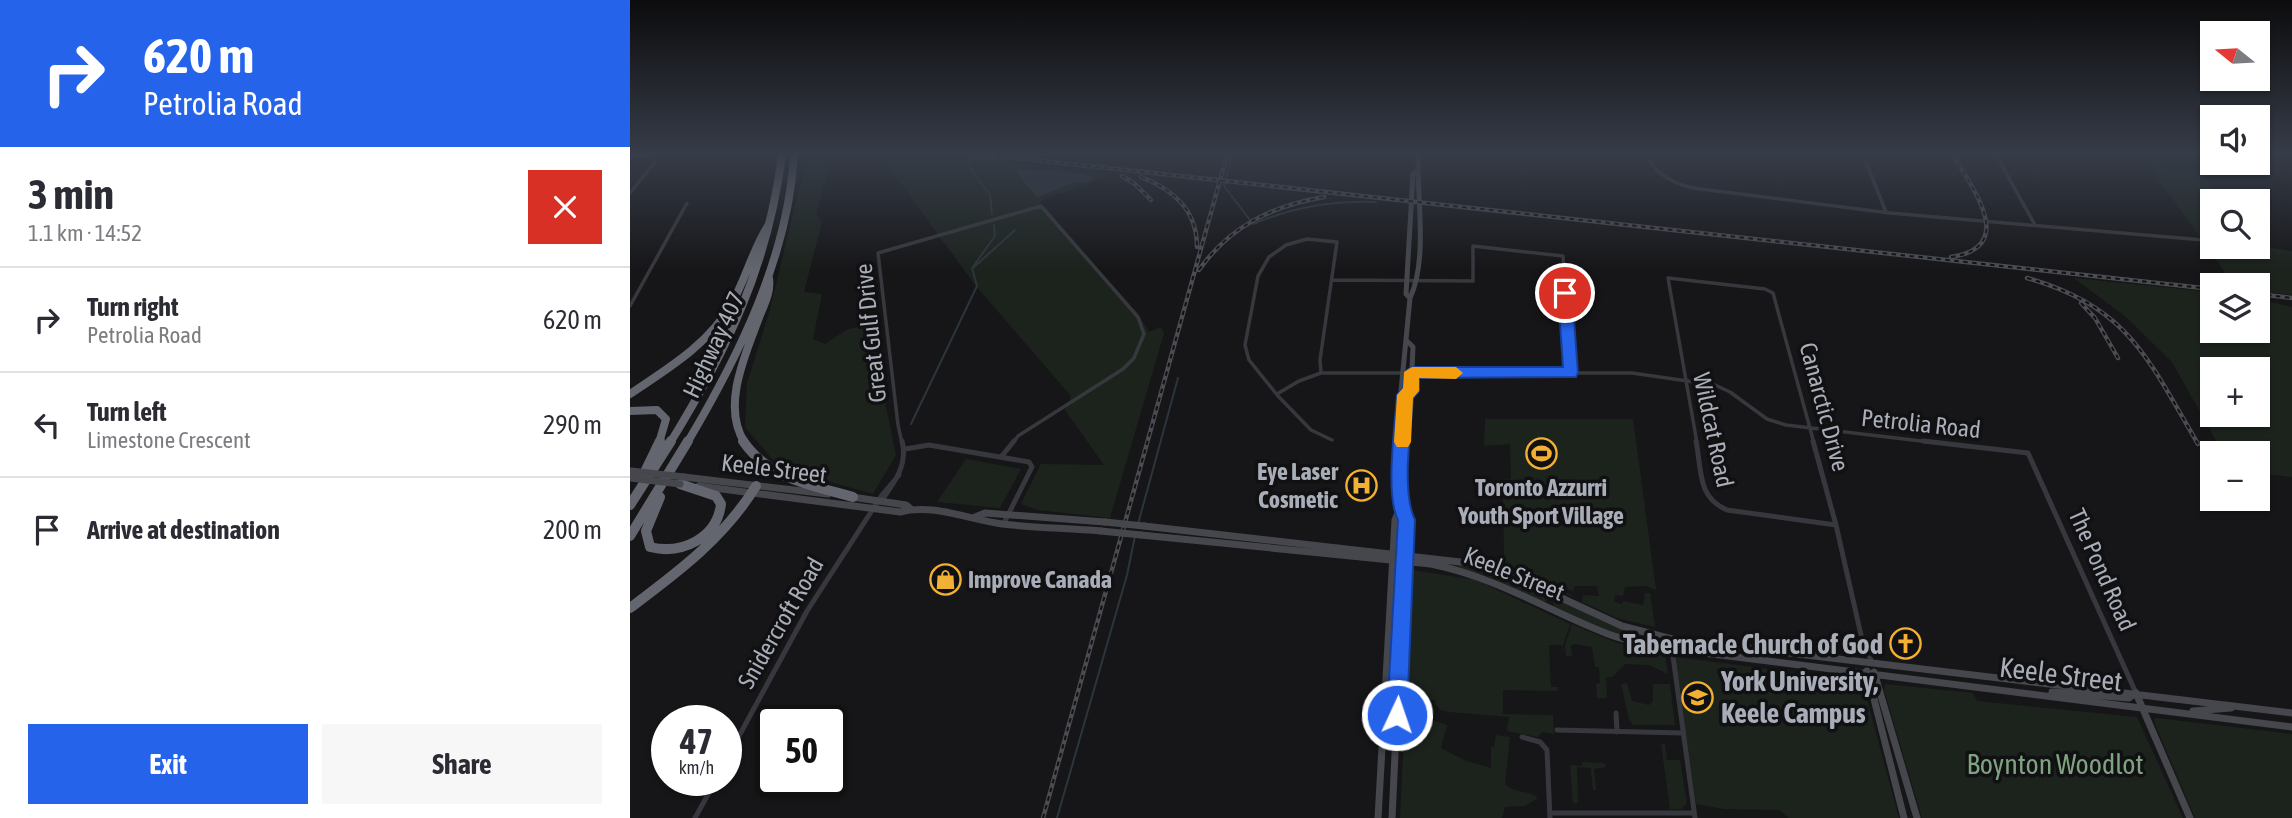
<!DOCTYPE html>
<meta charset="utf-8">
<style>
:root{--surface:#fff;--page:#f7f7f7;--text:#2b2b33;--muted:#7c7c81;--line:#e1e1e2;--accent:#2563eb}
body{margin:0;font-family:"Asap Condensed",sans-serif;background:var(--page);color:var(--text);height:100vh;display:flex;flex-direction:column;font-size:26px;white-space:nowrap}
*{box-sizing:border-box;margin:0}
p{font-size:23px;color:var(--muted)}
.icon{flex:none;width:38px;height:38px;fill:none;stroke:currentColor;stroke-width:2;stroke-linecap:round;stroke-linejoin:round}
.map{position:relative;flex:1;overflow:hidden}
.drawer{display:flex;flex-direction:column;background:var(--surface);width:630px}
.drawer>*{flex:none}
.hud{background:#2563eb;color:#fff;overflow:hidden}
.needle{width:46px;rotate:288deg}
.controls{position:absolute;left:1570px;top:21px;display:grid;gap:14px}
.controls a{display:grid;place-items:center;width:70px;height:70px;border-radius:0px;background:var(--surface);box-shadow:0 2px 5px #0004;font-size:35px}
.speed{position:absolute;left:21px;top:705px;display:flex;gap:14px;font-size:35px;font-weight:700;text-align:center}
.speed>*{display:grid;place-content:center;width:91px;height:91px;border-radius:50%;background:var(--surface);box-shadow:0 2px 5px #0004;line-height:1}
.speed small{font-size:18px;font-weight:400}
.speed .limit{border:4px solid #111;border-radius:10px;background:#fff;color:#111}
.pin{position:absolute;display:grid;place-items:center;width:60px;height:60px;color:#fff;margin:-30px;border:4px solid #fff;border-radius:50%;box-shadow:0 2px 7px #0007}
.me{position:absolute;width:77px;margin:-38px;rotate:3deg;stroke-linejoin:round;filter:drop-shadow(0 0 5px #0008)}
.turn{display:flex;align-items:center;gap:24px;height:147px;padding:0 28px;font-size:32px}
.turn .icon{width:91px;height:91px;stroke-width:2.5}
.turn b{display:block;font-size:49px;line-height:60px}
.round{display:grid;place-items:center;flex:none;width:74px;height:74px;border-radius:0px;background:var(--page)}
.head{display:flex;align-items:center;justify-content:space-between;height:119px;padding:0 28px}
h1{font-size:42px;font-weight:700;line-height:52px}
.primary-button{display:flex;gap:14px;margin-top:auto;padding:14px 28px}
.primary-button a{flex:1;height:80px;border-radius:0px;background:var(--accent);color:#fff;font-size:28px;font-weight:700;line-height:80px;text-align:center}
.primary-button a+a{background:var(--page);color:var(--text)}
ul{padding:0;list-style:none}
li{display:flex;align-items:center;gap:21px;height:105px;padding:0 28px;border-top:2px solid var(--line)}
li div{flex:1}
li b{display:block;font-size:26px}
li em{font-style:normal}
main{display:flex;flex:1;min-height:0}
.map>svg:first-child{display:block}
.green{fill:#1c231d;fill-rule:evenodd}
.water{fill:#2c353c}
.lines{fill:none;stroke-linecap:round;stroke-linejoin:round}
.stream{stroke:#2c353c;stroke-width:2}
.street-far1{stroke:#37383d;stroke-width:3.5}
.street{stroke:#37383d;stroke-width:5}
.secondary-far1{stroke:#45474d;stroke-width:5}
.secondary{stroke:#45474d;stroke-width:7}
.highway-far1{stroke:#63666e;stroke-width:8}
.highway{stroke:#63666e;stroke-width:10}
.rail-casing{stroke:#4a4c52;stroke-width:4.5}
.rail{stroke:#111113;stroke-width:2;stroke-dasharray:4.5;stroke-linecap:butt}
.secondary-bridge{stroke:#45474d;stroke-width:7}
.route{fill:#2563eb;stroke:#184099;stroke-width:2}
.slow{fill:#f59e0b}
.labels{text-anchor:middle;stroke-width:7;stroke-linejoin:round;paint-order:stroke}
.street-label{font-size:24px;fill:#a8adb8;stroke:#111113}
.poi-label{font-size:24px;font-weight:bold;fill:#a8adb8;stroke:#111113;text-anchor:end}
.near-poi-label{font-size:28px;font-weight:bold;fill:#a8adb8;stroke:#111113;text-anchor:end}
.near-street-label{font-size:28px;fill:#a8adb8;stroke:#111113}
.near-park-label{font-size:28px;fill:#7fa381;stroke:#111113}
</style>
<main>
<section class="drawer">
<div class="hud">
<div class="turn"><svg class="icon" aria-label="right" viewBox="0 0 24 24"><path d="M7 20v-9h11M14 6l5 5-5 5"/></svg><div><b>620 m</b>Petrolia Road</div></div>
</div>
<div class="head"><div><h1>3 min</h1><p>1.1 km · 14:52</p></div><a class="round" style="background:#d93025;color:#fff"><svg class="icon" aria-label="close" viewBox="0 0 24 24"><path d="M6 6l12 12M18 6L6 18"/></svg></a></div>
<ul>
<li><svg class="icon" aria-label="right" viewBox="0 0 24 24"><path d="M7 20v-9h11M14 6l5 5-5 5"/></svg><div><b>Turn right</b><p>Petrolia Road</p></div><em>620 m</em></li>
<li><svg class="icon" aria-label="left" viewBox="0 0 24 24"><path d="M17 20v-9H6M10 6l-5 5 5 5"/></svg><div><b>Turn left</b><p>Limestone Crescent</p></div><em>290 m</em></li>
<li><svg class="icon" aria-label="arrive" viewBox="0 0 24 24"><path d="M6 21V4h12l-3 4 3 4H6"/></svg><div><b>Arrive at destination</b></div><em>200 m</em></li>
</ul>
<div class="primary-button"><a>Exit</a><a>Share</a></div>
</section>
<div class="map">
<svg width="1662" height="818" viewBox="0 0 1662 818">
<rect width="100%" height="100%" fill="#161618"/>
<!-- green -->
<path class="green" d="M173,155H203L186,214L192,222L174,292L192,294L183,339L195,344L216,330L245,322L253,392L266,455L243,494L197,481L143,460L115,427L117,383L139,313L173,173Z
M250,155H316L481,174C457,185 434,191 410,202L510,317L519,332L531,327L534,333L480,518L408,510L391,504L411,464L474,465L435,410L441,396L345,285Z
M1511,155H1525L1535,169L1570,172L1593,201H1582V247L1628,246L1662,251V295L1628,291V285H1604Z
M1444,278L1582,292V331H1628V299L1662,307V477L1628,473V453H1593L1542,362L1496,317ZM1582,369H1628V415H1582Z
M855,419H1003L1026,590L1016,586L995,587L993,596L985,595L984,602L992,604L993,601L1013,605L1015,593H1020L1025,627L987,618L952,602L953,595L969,596L967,586H944V591L936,589V592L947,599L870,563V560H874L873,484H869L868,480L881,479L880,444L854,446Z
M336,459L391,469L370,508L307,502Z
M810,563C851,567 883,579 920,596L915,603L858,576Z
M782,570L846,580L940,624L933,645L934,656L932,645H919L921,687H928V691L873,690V714L923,715L924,734L912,732L908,737L877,731L879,717L819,712L811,710L805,704L806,700H801L795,712H775Z
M928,599L986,625L1107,652L1101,654L1024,644L982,633L924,607L923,602Z
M942,624L984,642L1035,655L1038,674L1019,665L995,664L982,677H976L977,698H967L966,684L970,683L969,667H965L962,647L944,644L941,646L942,656H936L935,645Z
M1045,657L1232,681L1269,818H1159L1149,810L1094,809L1066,804Z
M997,683L1002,701L1019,705L1023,701V684H1040L1045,725H1003L999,719L991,684Z
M1255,684L1343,693L1347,701L1507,717L1553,818H1292L1254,690Z
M797,718L817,725L811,748L834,760L861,768V747H864L866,735L880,737L875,784C887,795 898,789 908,798L895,806L875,807L872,818H770L774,733L796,732Z
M1527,718L1662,734V818H1565L1525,724L1524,719Z
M1031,744H1035L1037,760H1050L1057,803L1051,809H1040Z
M952,762L974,763L976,767L964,769L966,790H963L961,768L947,767L948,803H943L940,765L952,766Z"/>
<!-- water -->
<path class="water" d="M389,169L439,172L465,177L457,182H444L408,197C405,195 388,175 387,172Z"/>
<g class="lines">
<!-- stream -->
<path class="stream" d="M602,155L594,186L623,224C663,207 702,200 746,202
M335,156L339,158L343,173L360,195L362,214
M343,268L385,230
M281,424L347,286L342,268L365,236L364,225
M508,524L548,378
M427,818L497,575L505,536"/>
<!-- street-far1 -->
<path class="street-far1" d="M1016,155C1026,174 1042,183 1063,188L1260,213L1573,240
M1233,155L1256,212
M1366,155L1405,225
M0,156L29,157L0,193
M702,280L843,281V246L933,256L941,373
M0,306L57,203
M691,373L690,360L707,242L677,239L656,245L639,257L628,276L615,345L619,360L648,396L681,430L702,440
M647,394L669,381L691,373H1002L1085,385L1100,392L1137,419L1156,425L1308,443
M272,443L268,425L248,253L411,206L508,317L514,334L504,358L493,369L388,436L383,443
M1067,443L1038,278L1135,289L1143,293L1184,443"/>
<!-- street -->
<path class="street" d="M1066,441C1072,471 1067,497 1097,510L1206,525
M1183,441L1206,525
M1293,441L1398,453L1506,693
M275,449L299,445L399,462L402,467L374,523
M371,457L384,441
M252,500C265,482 278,464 272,441
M1206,525L1231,635L1242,663
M1042,649L1065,818
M986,713L987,732
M927,730L1053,733
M892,737L910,742L917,750L920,818
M96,760L177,611L252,495L269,475
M920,813H1064
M65,818L86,780"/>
<!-- secondary-far1 -->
<path class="secondary-far1" d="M780,298C798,260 787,197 788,155
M775,395L781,391L783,347L778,342
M773,443L775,395L771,391L780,298L776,294L783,174L787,170"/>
<!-- secondary -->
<path class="secondary" d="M54,477L198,494
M69,486L270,512C303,503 340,520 372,524C405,528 438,528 471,531
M222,497L276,505L281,509
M345,517L355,513L475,522
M514,526L839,563L897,582L992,626L1042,639L1662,713
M511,535L801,564C869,578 916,610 978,634C998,642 1021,644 1042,649L1662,727
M1237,671L1274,818
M1244,672L1287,818
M1422,692L1499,698L1506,693
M1506,693L1560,818
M1563,711L1601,708
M748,818L765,520L770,508L773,441
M762,818L776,520L770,508"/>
<!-- highway-far1 -->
<path class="highway-far1" d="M0,394C37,369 78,345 101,305C116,279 122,251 138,226
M0,411L27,410L36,419L29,443
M40,443C98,349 138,265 152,155
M57,443C109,356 158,257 164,155
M115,443C90,406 117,351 130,315C135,303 141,291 139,278"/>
<!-- highway -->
<path class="highway" d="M113,441C139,479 181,485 223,497
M13,476L30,441
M30,497L16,531L20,547C52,555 87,538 91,504L86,496L50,484
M0,505L41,441
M0,536L58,441
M0,608C48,572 94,538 126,486"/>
<defs>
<path id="rail" d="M338,155L365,159
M358,155L1582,289
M492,176L505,184L521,200
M511,177C544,190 567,210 567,247
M1321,257C1388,247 1343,189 1323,155
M569,270C600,226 642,206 694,197
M1397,278C1499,307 1518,359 1568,444
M1628,294L1662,298
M1451,303L1465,318L1488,358
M413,818L597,155"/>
</defs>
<!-- rail casing -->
<use href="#rail" class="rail-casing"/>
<!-- rail -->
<use href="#rail" class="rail"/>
<!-- secondary-bridge -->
<path class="secondary-bridge" d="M1,471L54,477
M0,478L50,484
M475,522L514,526
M471,531L511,535"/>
</g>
<!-- sky -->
<linearGradient id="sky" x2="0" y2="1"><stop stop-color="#0c0c0d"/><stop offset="0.57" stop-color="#363c48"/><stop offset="1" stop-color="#363c48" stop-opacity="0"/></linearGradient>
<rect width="1662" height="270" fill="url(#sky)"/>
<!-- route -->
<path class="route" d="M935,288L942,293L948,373L946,377L789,378V391L783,398C781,431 771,491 785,520L777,715L774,722L767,725L760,722L757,715L768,520C755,495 765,426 767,395L773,388L774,372L782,367H933L928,293Z"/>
<!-- slow -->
<path class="slow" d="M782,367H826L833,373L826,379L789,378V391L783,398L781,442L778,447H767L764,442L767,395L773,388L774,372Z"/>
<!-- icons -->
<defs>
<symbol id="stadium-ring" viewBox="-11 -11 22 22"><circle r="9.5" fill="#111113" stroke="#f2b134" stroke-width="1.5"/><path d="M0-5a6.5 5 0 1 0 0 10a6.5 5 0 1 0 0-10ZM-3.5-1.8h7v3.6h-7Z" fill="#f2b134"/></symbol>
<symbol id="hospital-ring" viewBox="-11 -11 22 22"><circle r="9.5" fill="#111113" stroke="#f2b134" stroke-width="1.5"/><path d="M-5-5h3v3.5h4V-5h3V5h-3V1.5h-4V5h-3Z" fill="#f2b134"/></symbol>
<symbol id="shop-ring" viewBox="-11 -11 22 22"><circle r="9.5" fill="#111113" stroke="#f2b134" stroke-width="1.5"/><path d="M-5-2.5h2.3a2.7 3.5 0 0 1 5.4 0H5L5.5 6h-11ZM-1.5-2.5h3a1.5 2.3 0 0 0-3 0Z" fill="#f2b134"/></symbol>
<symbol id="church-ring" viewBox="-11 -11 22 22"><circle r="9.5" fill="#111113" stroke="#f2b134" stroke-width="1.5"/><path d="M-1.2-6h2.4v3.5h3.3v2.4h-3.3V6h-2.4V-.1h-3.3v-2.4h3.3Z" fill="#f2b134"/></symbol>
<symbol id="university-ring" viewBox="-11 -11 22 22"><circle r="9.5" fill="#111113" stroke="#f2b134" stroke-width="1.5"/><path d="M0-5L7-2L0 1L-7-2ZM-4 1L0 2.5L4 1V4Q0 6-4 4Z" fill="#f2b134"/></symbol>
</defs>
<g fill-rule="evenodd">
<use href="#stadium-ring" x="894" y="436" width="35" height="35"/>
<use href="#hospital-ring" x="714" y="468" width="35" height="35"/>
<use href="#shop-ring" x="298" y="562" width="35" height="35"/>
<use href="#church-ring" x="1258" y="626" width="35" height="35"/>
<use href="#university-ring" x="1050" y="680" width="35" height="35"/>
</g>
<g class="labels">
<!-- street labels -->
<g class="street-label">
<text transform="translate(241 333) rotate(-96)" y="8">Great Gulf Drive</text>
<text transform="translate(84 345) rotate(-65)" y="8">Highway 407</text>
<text transform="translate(1194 407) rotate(75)" y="8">Canarctic Drive</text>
<text transform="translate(1291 424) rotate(6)" y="8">Petrolia Road</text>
<text transform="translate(1083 430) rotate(78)" y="8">Wildcat Road</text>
<text transform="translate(144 469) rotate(7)" y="8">Keele Street</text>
<text transform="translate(1472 570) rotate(66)" y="8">The Pond Road</text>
<text transform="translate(884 574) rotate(22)" y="8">Keele Street</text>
<text transform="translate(151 623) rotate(-60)" y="8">Snidercroft Road</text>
</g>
<!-- poi labels -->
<g class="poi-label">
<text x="708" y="480">Eye Laser<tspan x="708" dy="28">Cosmetic</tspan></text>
<text x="911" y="496" text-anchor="middle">Toronto Azzurri<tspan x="911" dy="28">Youth Sport Village</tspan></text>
<text x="338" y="588" text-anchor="start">Improve Canada</text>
</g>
<!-- near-poi labels -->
<g class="near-poi-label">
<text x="1253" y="654">Tabernacle Church of God</text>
<text x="1091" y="691" text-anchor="start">York University,<tspan x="1091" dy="32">Keele Campus</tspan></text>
</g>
<!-- near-street labels -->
<g class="near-street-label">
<text transform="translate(1431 674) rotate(7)" y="10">Keele Street</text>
</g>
<!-- near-park labels -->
<g class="near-park-label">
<text x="1425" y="774">Boynton Woodlot</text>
</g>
</g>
</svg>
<div class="controls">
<a><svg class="needle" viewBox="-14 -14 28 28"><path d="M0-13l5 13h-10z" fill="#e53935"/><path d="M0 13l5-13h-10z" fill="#7c7c81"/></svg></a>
<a><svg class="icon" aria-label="sound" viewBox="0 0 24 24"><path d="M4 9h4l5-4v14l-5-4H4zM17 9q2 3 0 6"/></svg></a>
<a><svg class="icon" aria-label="search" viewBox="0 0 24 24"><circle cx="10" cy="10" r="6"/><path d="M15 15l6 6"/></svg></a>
<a><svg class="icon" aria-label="layers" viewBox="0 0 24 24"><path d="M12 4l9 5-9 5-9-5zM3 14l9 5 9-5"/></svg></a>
<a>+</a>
<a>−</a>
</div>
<div class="speed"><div>47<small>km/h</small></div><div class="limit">50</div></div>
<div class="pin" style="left:935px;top:293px;background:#d93025"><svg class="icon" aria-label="arrive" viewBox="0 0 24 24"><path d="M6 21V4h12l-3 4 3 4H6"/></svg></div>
<svg class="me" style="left:767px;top:715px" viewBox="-20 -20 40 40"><circle r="17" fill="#2563eb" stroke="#fff" stroke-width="3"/><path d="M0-11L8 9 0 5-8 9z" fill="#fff"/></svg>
</div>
</main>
